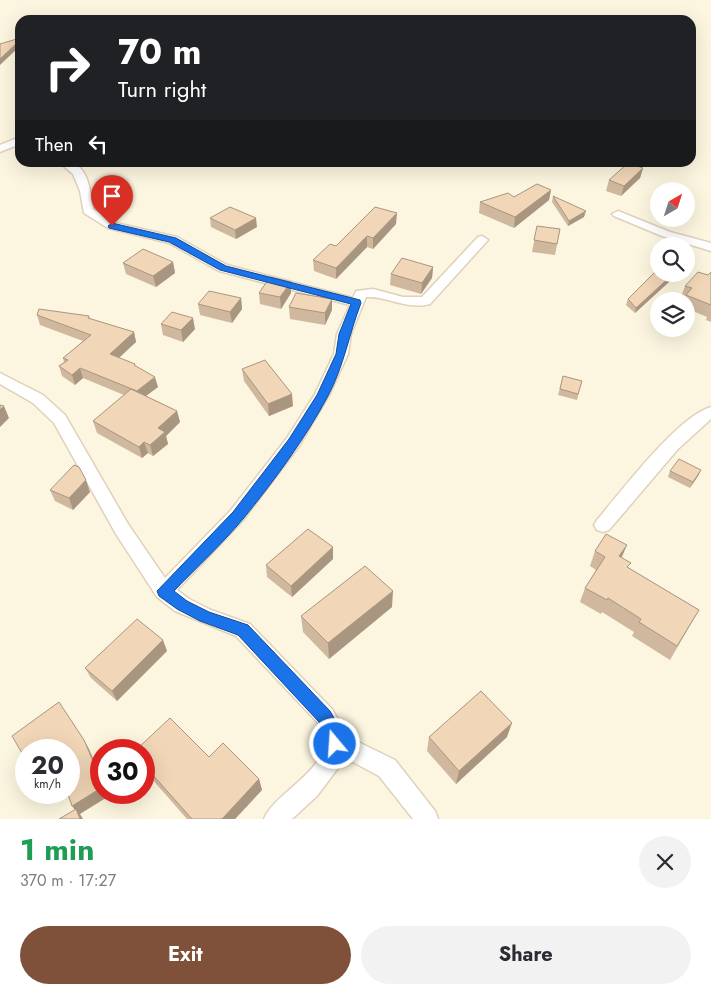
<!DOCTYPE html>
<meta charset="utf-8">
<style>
:root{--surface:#fff;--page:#f2f2f3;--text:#2b2b33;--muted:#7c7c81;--accent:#7f513b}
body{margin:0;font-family:Jost,sans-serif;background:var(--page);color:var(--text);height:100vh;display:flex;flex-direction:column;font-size:19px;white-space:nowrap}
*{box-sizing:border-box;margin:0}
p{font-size:16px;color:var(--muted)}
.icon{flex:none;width:28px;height:28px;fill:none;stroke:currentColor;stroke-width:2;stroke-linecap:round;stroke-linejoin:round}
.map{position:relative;height:819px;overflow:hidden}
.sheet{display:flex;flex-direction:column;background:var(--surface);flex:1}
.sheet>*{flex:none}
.banner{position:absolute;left:15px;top:15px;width:681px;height:152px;border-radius:15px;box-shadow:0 5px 20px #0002;background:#202124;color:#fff;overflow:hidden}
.needle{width:32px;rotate:39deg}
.tools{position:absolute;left:650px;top:182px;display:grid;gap:10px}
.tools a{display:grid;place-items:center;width:45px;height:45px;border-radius:50%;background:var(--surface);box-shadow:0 5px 20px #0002;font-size:25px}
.speed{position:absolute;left:15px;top:739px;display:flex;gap:10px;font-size:25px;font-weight:700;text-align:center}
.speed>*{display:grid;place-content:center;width:65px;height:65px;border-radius:50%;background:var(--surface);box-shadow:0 5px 20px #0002;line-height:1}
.speed small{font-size:12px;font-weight:400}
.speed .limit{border:8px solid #d22;background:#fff;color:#111}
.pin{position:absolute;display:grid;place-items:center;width:42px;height:42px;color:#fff;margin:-51px -21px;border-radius:50% 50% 50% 0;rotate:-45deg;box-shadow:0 0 5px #0007}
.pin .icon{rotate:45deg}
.me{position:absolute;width:55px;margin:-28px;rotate:342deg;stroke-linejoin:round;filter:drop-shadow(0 0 4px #0008)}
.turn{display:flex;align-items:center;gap:18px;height:105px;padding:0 20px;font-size:22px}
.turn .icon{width:65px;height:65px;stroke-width:2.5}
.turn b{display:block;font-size:35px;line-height:42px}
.then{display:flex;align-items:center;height:48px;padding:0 20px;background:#0003;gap:10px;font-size:19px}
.round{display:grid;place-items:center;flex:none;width:52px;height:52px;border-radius:26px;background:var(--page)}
.head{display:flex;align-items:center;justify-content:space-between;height:85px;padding:0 20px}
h1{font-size:30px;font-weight:700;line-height:38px;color:#1e9e55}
.primary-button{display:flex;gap:10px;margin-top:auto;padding:10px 20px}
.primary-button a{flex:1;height:58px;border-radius:30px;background:var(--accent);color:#fff;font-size:20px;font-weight:700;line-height:58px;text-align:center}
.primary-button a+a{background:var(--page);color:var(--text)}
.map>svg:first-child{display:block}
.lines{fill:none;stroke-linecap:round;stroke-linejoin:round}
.street-casing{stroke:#dfd1bb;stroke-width:3}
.street{fill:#fff;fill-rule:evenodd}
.wall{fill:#cfb89d}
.shaded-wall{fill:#a99680}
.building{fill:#f1d6b7;stroke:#a99680}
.route{fill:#1a73e8;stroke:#114b97}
</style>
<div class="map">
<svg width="711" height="819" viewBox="0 0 711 819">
<rect width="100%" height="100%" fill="#fcf5df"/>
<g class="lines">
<defs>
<path id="street" d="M20,137V144L0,152V145Z
M59,162C63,162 68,162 72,163C89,168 91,195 93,209L116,223L177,237L227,265L353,298L356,291L373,289L403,297H422L478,237L482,236L488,240L430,304C406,310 388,296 366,297L351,334L348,354L329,395L299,446L243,520L177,590L189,599L211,610L250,624L332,709L346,734V742L354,740L395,760L435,811L438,819H413L379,776L353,762L341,764L317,796L292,819H264C274,793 329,770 324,737C324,732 320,727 318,723L236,636L175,611L157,597L116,534L54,423L33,403L0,384V373L43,395L65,415L128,524L165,578L231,510L287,438L315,394L334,354L337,334L350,305L219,271L169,243L108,228L84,213L80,191L73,174Z
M618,211L670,232L711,243V251L662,236L614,216L612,214Z
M711,407V419L678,449L609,530L603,532L597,530L594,525L597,520C621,492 678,416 711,407Z"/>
</defs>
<!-- street casing -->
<use href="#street" class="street-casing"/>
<!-- street -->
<use href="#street" class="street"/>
</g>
<!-- wall -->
<path class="wall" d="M643,168L640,178L621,196L606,191L609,180Z
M551,190L549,200L514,228L479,213L480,202Z
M553,196L584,217L568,226L552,202Z
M210,218L257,227L236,239L211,227Z
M396,224L373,249L367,247L336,279L314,271L313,260L336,246Z
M537,226L560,229L555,255L532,252Z
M173,262L175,273L156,287L126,274L123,263Z
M433,267L432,278L421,294L390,285L391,274Z
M711,272V322L706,320L707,317L686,308V301H684L685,298L681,297L685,286L708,275Z
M670,281L635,313L626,305L628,299Z
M259,293H291L281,309L260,304Z
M241,298L242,309L232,323L200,315L198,304Z
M289,307L332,310L325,325L290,319Z
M37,315L89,316L90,319L134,332L136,342L119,358L135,364L136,366L158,387L146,396L177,411L180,422L166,436L168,444L153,456L148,453L142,458L97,433L93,421L124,395L83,378L75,385L62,376L59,366L64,362L63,358L83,341L40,325Z
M161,324L195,329L183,342L163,335Z
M242,369L293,406L269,416L244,381Z
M563,376L582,381L577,400L558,395Z
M701,470L698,476L690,488L668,477L670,471Z
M50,490L90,492L73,510L55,501Z
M333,547V559L292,597L267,577L266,565Z
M595,551L621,557L628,568L699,610L670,660L632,636L634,632L602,612L601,614L580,602L585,588L596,570L590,566Z
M392,607L329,659L303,632L301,616Z
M167,651L117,701L91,678L85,668Z
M429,737H507L456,784L427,751Z
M144,750L209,757L259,779L262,790L235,819H187L144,770Z"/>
<!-- shaded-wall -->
<path class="shaded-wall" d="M20,40V46L0,65V59Z
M643,168L640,178L621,196L624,186Z
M551,190L549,200L514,228L515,217Z
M586,211L584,217L568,226L569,221Z
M397,213L396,224L373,249V238Z
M256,218L257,227L236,239L235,230Z
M367,236V247L336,279V268Z
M173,262L175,273L156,287L153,276Z
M433,267L432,278L421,294L422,283Z
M672,275L670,281L635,313L636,308Z
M291,282V293L281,309L280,297Z
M241,298L242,309L232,323L230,312Z
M332,299V310L325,325V313Z
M193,318L195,329L183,342L181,330Z
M134,332L136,342L112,364L110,354Z
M80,368L83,378L75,385L72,375Z
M155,377L158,387L139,401L137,391Z
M292,394L293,406L269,416L268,404Z
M4,406L9,418L0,427V410Z
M177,411L180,422L166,436L168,444L153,456L150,445L158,428Z
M144,442L148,453L142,458L139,447Z
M701,470L698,476L690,488L693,482Z
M86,480L90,492L73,510L69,498Z
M627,545L621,559L619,556Z
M333,547V559L292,597L291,586Z
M393,591L392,607L329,659L328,643Z
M163,640L167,651L117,701L112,691Z
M512,723L507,737L456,784L459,771Z
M84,740L89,749L101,777V780Z
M259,779L262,790L235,819H222Z
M101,788V792H108L109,796L80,814L83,819H80L78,814L72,806Z"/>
<!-- building -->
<path class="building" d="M20,38V40L0,59V44Z
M628,163L643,168L624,186L609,180Z
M537,184L551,190L515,217L480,202L508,193L514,197Z
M553,196L586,211L569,221Z
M230,207L256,218L235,230L210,218Z
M375,207L397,213L373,238L367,236L336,268L313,260L330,244L336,246Z
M537,226L560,229L557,244L534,240Z
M143,249L173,262L153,276L123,263Z
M402,258L433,267L422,283L391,274Z
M657,270H659V274H668L672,275L636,308L628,299Z
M698,272L708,275L711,272V305L686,295L692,288L685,286Z
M270,277L291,282L280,297L259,293Z
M209,291L241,298L230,312L198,304Z
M296,293L332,299L325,313L289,307Z
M39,309L89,316L88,318L134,332L110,354L135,364L134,365L155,377L137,391L80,368L72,375L59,366L68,360L63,358L91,335L37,315Z
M172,312L193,318L181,330L161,324Z
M265,360L292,394L268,404L242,369Z
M563,376L582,381L578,394L560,389Z
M131,389L177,411L158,428L165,432L150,445L144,442L139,447L93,421Z
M0,405L4,406L0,410Z
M679,459L701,470L693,482L670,471Z
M74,465L79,467L86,480L69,498L50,490Z
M308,529L333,547L291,586L266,565Z
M606,534L627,545L619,556L631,563L627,567L699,610L677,646L639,622L641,619L608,598L607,600L585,588L605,557L595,551Z
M365,566L393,591L328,643L301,616Z
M137,619L163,640L112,691L85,668Z
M481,691L512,723L459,771L429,737Z
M59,702L84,740L101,780V788L72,806L67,792H69V750H26V760L12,736Z
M170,718L209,757L223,743L259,779L222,819H192L144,765V750H136Z
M76,809L80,819H59Z"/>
<!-- route -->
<path class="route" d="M112,223L176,238L226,266L360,300L361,303C349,334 344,366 328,396C305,439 274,481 243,519C222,544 197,567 174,591L187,601L209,612L248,625L330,711L343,734V744L341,750L335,752L329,750L327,735L319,722L238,635L200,621L177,609L159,596L157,591L233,512L289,439L317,395L336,354L339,334L351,304L220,270L169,242L109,228L108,226Z"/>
</svg>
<div class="tools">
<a><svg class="needle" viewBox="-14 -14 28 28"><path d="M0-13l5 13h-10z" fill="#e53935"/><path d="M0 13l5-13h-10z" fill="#7c7c81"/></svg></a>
<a><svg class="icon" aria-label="search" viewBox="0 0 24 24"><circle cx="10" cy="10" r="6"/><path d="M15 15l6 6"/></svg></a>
<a><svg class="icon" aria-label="layers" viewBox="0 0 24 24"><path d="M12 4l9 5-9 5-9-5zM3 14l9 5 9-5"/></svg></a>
</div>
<div class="speed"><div>20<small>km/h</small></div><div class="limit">30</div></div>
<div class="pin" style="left:112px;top:226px;background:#d93025"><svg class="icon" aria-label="arrive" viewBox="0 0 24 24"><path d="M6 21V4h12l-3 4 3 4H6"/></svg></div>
<svg class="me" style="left:335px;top:744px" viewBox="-20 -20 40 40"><circle r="17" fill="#1a73e8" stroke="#fff" stroke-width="3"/><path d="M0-11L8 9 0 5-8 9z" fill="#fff"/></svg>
<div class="banner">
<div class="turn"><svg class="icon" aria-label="right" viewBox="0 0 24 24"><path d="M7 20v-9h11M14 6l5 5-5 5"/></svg><div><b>70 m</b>Turn right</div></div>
<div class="then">Then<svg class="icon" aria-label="left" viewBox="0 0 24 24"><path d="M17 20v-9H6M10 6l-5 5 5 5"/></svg></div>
</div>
</div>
<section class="sheet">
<div class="head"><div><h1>1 min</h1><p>370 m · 17:27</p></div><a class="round"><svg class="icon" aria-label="close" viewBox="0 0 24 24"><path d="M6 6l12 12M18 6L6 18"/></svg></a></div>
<div class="primary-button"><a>Exit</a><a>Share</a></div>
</section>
